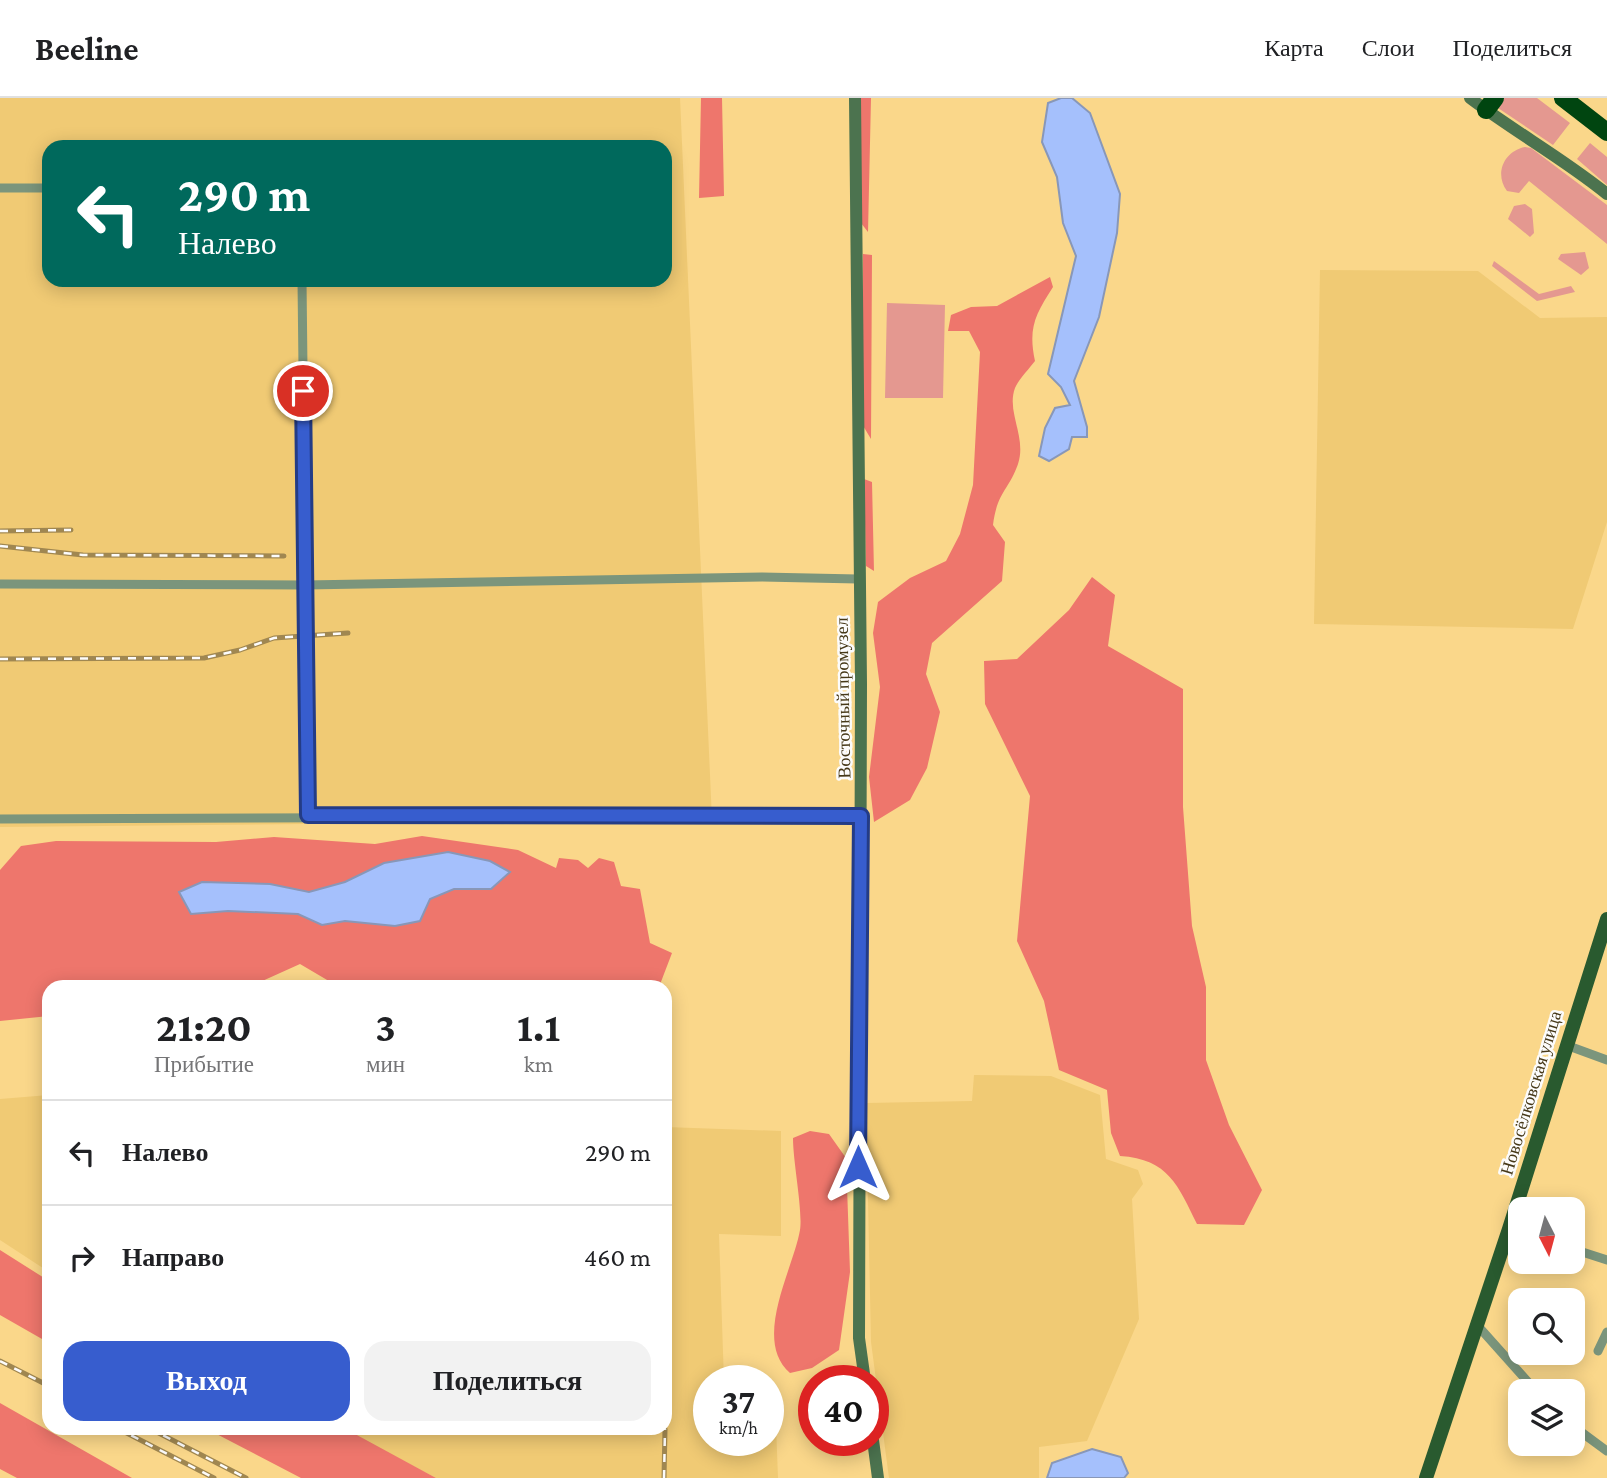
<!DOCTYPE html>
<html lang="ru">
<meta charset="utf-8">
<style>
:root{--surface:#fff;--page:#f2f2f2;--text:#202124;--muted:#757577;--line:#e0e0e0;--accent:#375dce}
body{margin:0;font-family:"Crimson Pro",serif;background:var(--page);color:var(--text);height:100vh;display:flex;flex-direction:column;font-size:26px;white-space:nowrap}
*{box-sizing:border-box;margin:0}
p{font-size:23px;color:var(--muted)}
.icon{flex:none;width:38px;height:38px;fill:none;stroke:currentColor;stroke-width:2;stroke-linecap:round;stroke-linejoin:round}
.map{position:relative;flex:1;overflow:hidden}
.drawer{position:absolute;left:42px;top:882px;width:630px;height:455px;display:flex;flex-direction:column;background:var(--surface);border-radius:21px;box-shadow:0 4px 18px #0003}
.drawer>*{flex:none}
.top-card{position:absolute;left:42px;top:42px;width:630px;height:147px;border-radius:21px;box-shadow:0 4px 18px #0003;background:#00695c;color:#fff;overflow:hidden}
.needle{width:46px;rotate:174deg}
.tools{position:absolute;left:1508px;top:1099px;display:grid;gap:14px}
.tools a{display:grid;place-items:center;width:77px;height:77px;border-radius:14px;background:var(--surface);box-shadow:0 4px 18px #0003;font-size:35px}
.speed{position:absolute;left:693px;top:1267px;display:flex;gap:14px;font-size:35px;font-weight:700;text-align:center}
.speed>*{display:grid;place-content:center;width:91px;height:91px;border-radius:50%;background:var(--surface);box-shadow:0 4px 18px #0003;line-height:1}
.speed small{font-size:18px;font-weight:400}
.speed .limit{border:10px solid #d22;background:#fff;color:#111}
.pin{position:absolute;display:grid;place-items:center;width:60px;height:60px;color:#fff;margin:-30px;border:4px solid #fff;border-radius:50%;box-shadow:0 2px 7px #0007}
.me{position:absolute;width:77px;margin:-38px;rotate:0deg;stroke-linejoin:round;filter:drop-shadow(0 0 5px #0008)}
.turn{display:flex;align-items:center;gap:24px;height:147px;padding:0 21px;font-size:32px}
.turn .icon{width:91px;height:91px;stroke-width:2.5}
.turn b{display:block;font-size:49px;line-height:60px}
.eta{display:flex;justify-content:space-evenly;align-items:center;height:119px;text-align:center}
.eta b{font-size:42px;font-weight:700;line-height:49px}
.primary-button{display:flex;gap:14px;margin-top:auto;padding:14px 21px}
.primary-button a{flex:1;height:80px;border-radius:21px;background:var(--accent);color:#fff;font-size:28px;font-weight:700;line-height:80px;text-align:center}
.primary-button a+a{background:var(--page);color:var(--text)}
ul{padding:0;list-style:none}
li{display:flex;align-items:center;gap:21px;height:105px;padding:0 21px;border-top:2px solid var(--line)}
li div{flex:1}
li b{display:block;font-size:26px}
li em{font-style:normal}
header{display:flex;align-items:center;gap:42px;box-sizing:border-box;height:98px;padding:0 35px;background:var(--surface);border-bottom:2px solid var(--line)}
header strong{font-size:33px}
nav{display:flex;gap:38px;margin-inline-start:auto;font-size:24px}
.map>svg:first-child{display:block}
.built{fill:#f0ca74;fill-rule:evenodd}
.green{fill:#e49890}
.forest{fill:#ee766c;fill-rule:evenodd}
.water{fill:#a5c0fc;stroke:#8897b8;stroke-width:2}
.lines{fill:none;stroke-linecap:round;stroke-linejoin:round}
.street{stroke:#7b957c;stroke-width:9}
.secondary{stroke:#4c734f;stroke-width:12}
.primary{stroke:#295a2f;stroke-width:14}
.highway{stroke:#004510;stroke-width:18}
.rail-casing{stroke:#a08751;stroke-width:5}
.rail{stroke:#fcfcfc;stroke-width:2.5;stroke-dasharray:8;stroke-linecap:butt}
.route-casing{stroke:#243c86;stroke-width:18}
.route{stroke:#375dce;stroke-width:12}
.labels{text-anchor:middle;stroke-width:5;stroke-linejoin:round;paint-order:stroke}
.street-label{font-size:18px;fill:#463818;stroke:#fcfcfc}
</style>
<header>
<strong>Beeline</strong>
<nav><a>Карта</a><a>Слои</a><a>Поделиться</a></nav>
</header>
<div class="map">
<svg width="1607" height="1380" viewBox="0 0 1607 1380">
<rect width="100%" height="100%" fill="#fad78a"/>
<!-- built -->
<path class="built" d="M0,0H680L712,722L0,729ZM49,49H665V182H49Z
M1320,172L1478,173L1540,220L1607,219V424L1573,531L1314,526Z
M974,977L1051,978L1100,997L1106,1061L1138,1072L1143,1086L1132,1101L1139,1221L1087,1343L1039,1349V1380H889L871,1244L866,1005L972,1003Z
M49,997V1174L0,1142V1001Z
M665,1029L781,1033V1138L719,1136L724,1283H709V1342H768V1327H776L778,1380H436L341,1330H665Z"/>
<!-- green -->
<path class="green" d="M1503,0H1537L1570,25L1553,47L1498,10Z
M1590,45L1607,59V87L1577,61Z
M1525,49L1531,50L1607,107V146L1529,83L1519,95L1507,93C1494,76 1504,53 1525,49Z
M1525,106L1532,111L1534,135L1530,139L1508,121L1514,108Z
M1585,154L1589,170L1581,177L1558,161L1561,156Z
M1494,163L1539,196L1571,188L1575,194L1537,203L1492,168Z
M887,205L945,207L943,300H885Z"/>
<!-- forest -->
<path class="forest" d="M701,0H722L724,98L699,100Z
M861,0H871L868,134L861,125Z
M863,156L872,157L871,341L862,326Z
M1050,179L1053,189C1035,217 1028,230 1035,263C1029,271 1019,281 1015,290C1006,314 1027,339 1018,366C1009,392 997,394 993,427L1005,444L1002,483L932,545L926,576L940,614L927,670L910,702L874,724L869,679L880,589L873,535L878,504L910,480L946,463L960,436L973,387L980,254L969,233H948L951,217L971,209L997,208Z
M864,381L872,384L874,473L866,468Z
M1092,479L1115,497L1108,548L1183,591V709L1192,828L1206,889V962L1229,1027L1262,1092L1244,1127L1197,1126C1178,1088 1169,1061 1120,1058L1111,1035L1107,992L1059,972L1044,903L1017,843L1030,698L985,606L984,563L1017,561L1069,512Z
M422,738L518,752L556,770L559,760L578,762L588,770L599,760L614,764L621,788L640,791L650,845L672,855L659,889H339L300,866L249,889H49V918L0,923V772L21,748L56,743L216,744L274,739L375,746ZM448,754L490,763L491,791H454L430,801L420,823L395,828L345,823L322,827L298,816L228,813L191,816L202,784L270,786L309,794L345,784L384,765Z
M810,1033L829,1036L846,1060L850,1174L839,1252L812,1270L790,1275C752,1242 793,1172 800,1132C803,1113 793,1064 793,1040Z
M0,1152L49,1183V1245L0,1217Z
M0,1305L132,1380H17L0,1371Z
M205,1330H344L436,1380H301Z"/>
<!-- water -->
<path class="water" d="M1061,0H1072L1090,15L1120,96L1117,135L1099,219L1074,283L1087,329V339H1072L1069,351L1049,363L1039,358L1045,330L1055,310L1070,307L1061,289L1048,276L1076,158L1063,125L1057,79L1042,44L1048,5Z
M448,754L490,763L510,774L491,791H454L430,801L420,823L395,828L345,823L322,827L298,816L228,813L191,816L179,794L202,784L270,786L309,794L345,784L384,765Z
M1092,1351L1121,1359L1128,1375L1124,1380H1047L1052,1365Z"/>
<g class="lines">
<!-- street -->
<path class="street" d="M0,90H49
M302,182L308,717
M0,486L305,487L762,479L858,481
M0,721L861,718
M1566,947L1607,962
M1573,1151L1607,1162
M1478,1228L1536,1293
M1598,1253L1607,1234
M1573,1328L1607,1353"/>
<!-- secondary -->
<path class="secondary" d="M855,0L861,586L859,1240L865,1283
M1470,0C1515,34 1564,61 1607,96
M873,1342L878,1380"/>
<!-- primary -->
<path class="primary" d="M1426,1380L1509,1131L1607,821"/>
<!-- highway -->
<path class="highway" d="M1563,0L1607,34
M1486,12L1495,0"/>
<defs>
<path id="rail" d="M0,433L71,432
M0,448L83,457L284,458
M0,561L204,560L240,552L274,540L348,535
M0,1263L49,1288
M117,1330L214,1380
M149,1330L246,1380
M664,1380L665,1331"/>
</defs>
<!-- rail casing -->
<use href="#rail" class="rail-casing"/>
<!-- rail -->
<use href="#rail" class="rail"/>
</g>
<g class="lines">
<defs>
<path id="route" d="M303,293L308,717L861,718L858,1069"/>
</defs>
<!-- route casing -->
<use href="#route" class="route-casing"/>
<!-- route -->
<use href="#route" class="route"/>
</g>
<g class="labels">
<!-- street labels -->
<g class="street-label">
<text transform="translate(843 600) rotate(-91)" y="6">Восточный промузел</text>
<text transform="translate(1531 995) rotate(-73)" y="6">Новосёлковская улица</text>
</g>
</g>
</svg>
<div class="tools">
<a><svg class="needle" viewBox="-14 -14 28 28"><path d="M0-13l5 13h-10z" fill="#e53935"/><path d="M0 13l5-13h-10z" fill="#757577"/></svg></a>
<a><svg class="icon" aria-label="search" viewBox="0 0 24 24"><circle cx="10" cy="10" r="6"/><path d="M15 15l6 6"/></svg></a>
<a><svg class="icon" aria-label="layers" viewBox="0 0 24 24"><path d="M12 4l9 5-9 5-9-5zM3 14l9 5 9-5"/></svg></a>
</div>
<div class="speed"><div>37<small>km/h</small></div><div class="limit">40</div></div>
<div class="pin" style="left:303px;top:293px;background:#d93025"><svg class="icon" aria-label="arrive" viewBox="0 0 24 24"><path d="M6 21V4h12l-3 4 3 4H6"/></svg></div>
<svg class="me" style="left:858px;top:1069px" viewBox="-20 -20 40 40"><path d="M0-17L14 15 0 8-14 15z" fill="#375dce" stroke="#fff" stroke-width="4"/></svg>
<div class="top-card">
<div class="turn"><svg class="icon" aria-label="left" viewBox="0 0 24 24"><path d="M17 20v-9H6M10 6l-5 5 5 5"/></svg><div><b>290 m</b>Налево</div></div>
</div>
<section class="drawer">
<div class="eta">
<div><b>21:20</b><p>Прибытие</p></div>
<div><b>3</b><p>мин</p></div>
<div><b>1.1</b><p>km</p></div>
</div>
<ul>
<li><svg class="icon" aria-label="left" viewBox="0 0 24 24"><path d="M17 20v-9H6M10 6l-5 5 5 5"/></svg><div><b>Налево</b></div><em>290 m</em></li>
<li><svg class="icon" aria-label="right" viewBox="0 0 24 24"><path d="M7 20v-9h11M14 6l5 5-5 5"/></svg><div><b>Направо</b></div><em>460 m</em></li>
</ul>
<div class="primary-button"><a>Выход</a><a>Поделиться</a></div>
</section>
</div>
